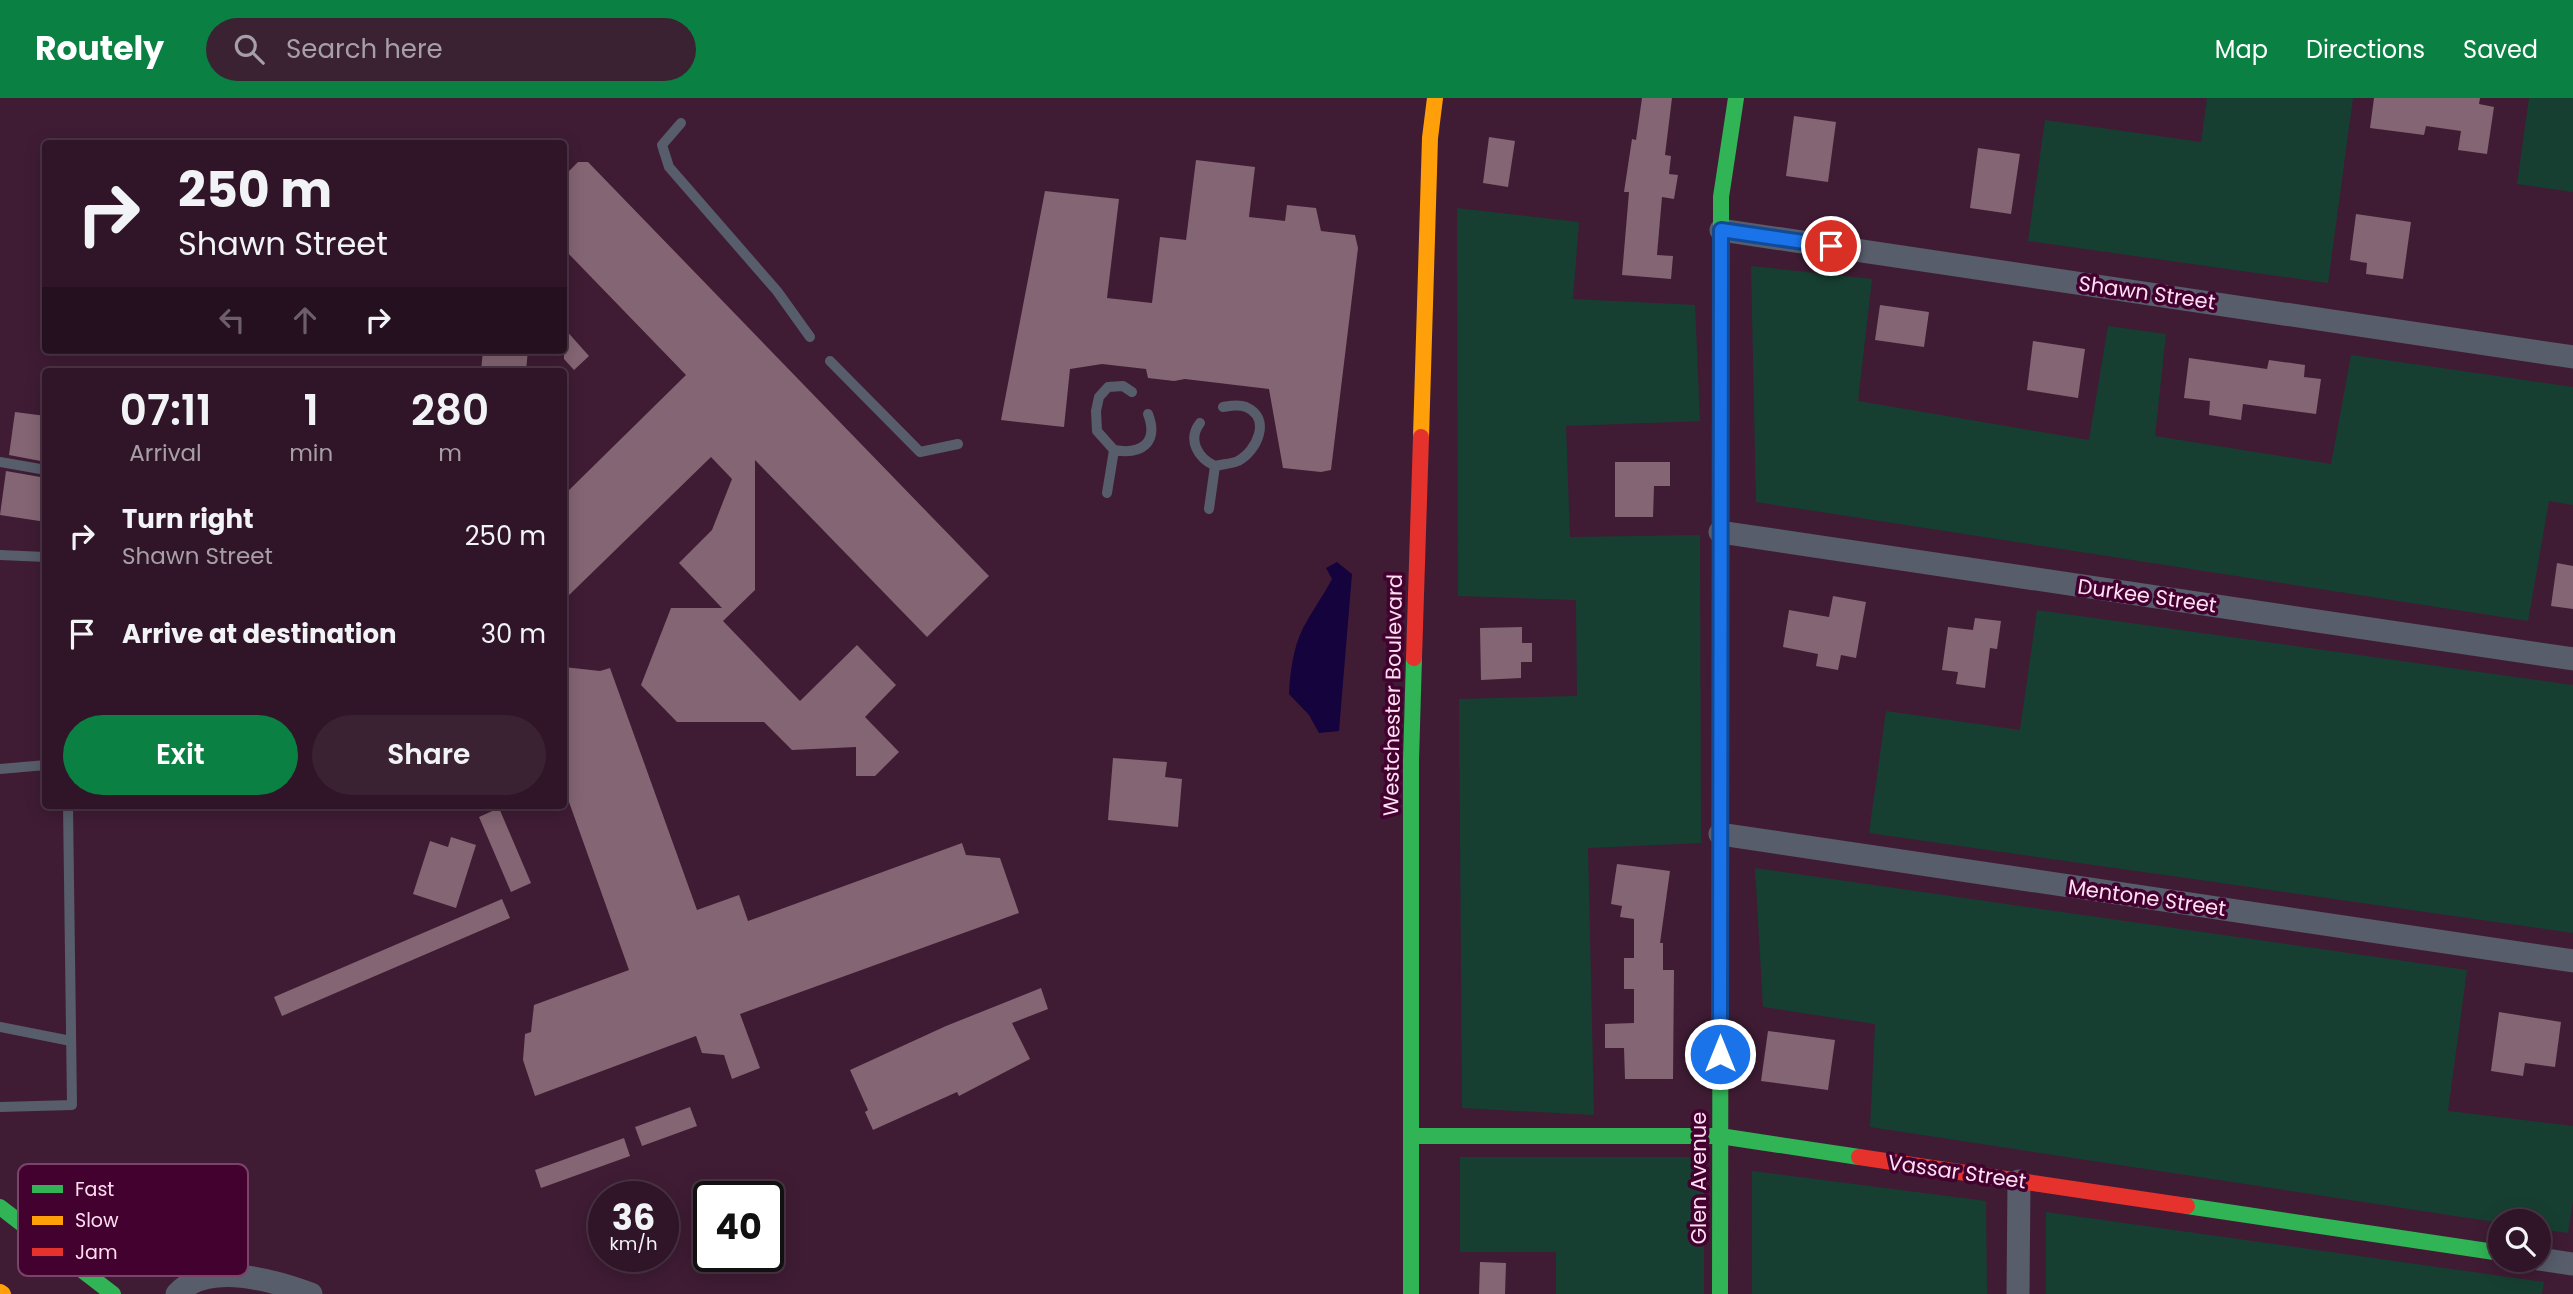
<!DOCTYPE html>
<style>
:root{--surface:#2f1527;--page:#3b2233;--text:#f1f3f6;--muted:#a79fa7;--line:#4a3444;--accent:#0b8043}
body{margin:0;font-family:Poppins,sans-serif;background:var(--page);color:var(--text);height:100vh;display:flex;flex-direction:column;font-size:26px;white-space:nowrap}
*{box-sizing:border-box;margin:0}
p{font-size:23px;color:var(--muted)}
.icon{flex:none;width:38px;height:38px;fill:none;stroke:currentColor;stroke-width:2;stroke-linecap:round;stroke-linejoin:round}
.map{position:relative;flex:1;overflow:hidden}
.side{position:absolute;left:42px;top:270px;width:525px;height:441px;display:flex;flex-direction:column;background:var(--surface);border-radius:7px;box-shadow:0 4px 18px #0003,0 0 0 2px var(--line)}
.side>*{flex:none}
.guide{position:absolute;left:42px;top:42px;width:525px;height:214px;border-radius:7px;box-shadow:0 4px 18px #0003,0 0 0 2px var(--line);background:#2f1527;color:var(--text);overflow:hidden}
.fabs{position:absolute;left:2488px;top:1111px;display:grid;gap:14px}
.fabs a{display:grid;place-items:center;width:63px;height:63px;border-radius:50%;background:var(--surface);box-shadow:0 4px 18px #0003,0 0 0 2px var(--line);font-size:35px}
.speed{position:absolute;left:588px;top:1083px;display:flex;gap:14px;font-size:35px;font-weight:700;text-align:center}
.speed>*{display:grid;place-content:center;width:91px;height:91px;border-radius:50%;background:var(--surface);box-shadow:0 4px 18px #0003,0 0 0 2px var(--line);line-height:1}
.speed small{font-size:18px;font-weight:400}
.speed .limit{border:4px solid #111;border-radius:10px;background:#fff;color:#111}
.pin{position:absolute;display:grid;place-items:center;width:60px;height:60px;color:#fff;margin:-30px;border:4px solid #fff;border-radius:50%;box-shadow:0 2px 7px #0007}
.me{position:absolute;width:77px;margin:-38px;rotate:0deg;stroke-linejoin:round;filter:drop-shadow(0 0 5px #0008)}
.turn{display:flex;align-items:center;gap:24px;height:147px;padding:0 21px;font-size:32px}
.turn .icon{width:91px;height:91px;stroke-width:2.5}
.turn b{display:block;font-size:49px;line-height:60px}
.lanes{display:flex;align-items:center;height:66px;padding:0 21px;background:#0003;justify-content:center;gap:35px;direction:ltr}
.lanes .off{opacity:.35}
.eta{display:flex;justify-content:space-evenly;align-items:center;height:119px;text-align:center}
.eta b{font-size:42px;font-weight:600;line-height:49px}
.cta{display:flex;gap:14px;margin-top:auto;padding:14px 21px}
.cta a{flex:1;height:80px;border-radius:42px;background:var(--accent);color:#fff;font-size:28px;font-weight:600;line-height:80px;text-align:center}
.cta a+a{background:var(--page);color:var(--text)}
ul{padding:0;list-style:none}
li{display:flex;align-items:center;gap:21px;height:98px;padding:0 21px}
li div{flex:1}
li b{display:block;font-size:26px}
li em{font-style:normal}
header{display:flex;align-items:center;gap:42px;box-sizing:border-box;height:98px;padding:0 35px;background:var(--accent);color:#fff}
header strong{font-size:33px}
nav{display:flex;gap:38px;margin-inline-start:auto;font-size:24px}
.search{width:490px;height:63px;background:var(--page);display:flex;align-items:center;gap:18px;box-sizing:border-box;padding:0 24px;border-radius:38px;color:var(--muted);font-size:26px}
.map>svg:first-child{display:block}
.green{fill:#173f31}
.water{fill:#15033d}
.building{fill:#846573}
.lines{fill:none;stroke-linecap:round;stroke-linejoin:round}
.lane{stroke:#575d6b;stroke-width:10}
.street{stroke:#575d6b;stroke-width:23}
.fast{stroke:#30b455;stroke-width:16}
.slow{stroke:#ff9f0a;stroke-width:16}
.jam{stroke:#e5322d;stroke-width:16}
.route-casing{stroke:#114b97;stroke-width:18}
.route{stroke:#1a73e8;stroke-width:12}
.labels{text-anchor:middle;stroke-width:7;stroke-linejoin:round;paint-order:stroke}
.street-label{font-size:21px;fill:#fedef0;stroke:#42012f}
.key{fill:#42012f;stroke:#7a4369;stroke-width:2}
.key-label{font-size:19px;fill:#fedef0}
</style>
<header>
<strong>Routely</strong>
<div class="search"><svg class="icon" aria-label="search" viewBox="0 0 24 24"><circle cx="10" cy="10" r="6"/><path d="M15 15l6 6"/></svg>Search here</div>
<nav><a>Map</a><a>Directions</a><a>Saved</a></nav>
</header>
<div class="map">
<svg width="2573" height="1196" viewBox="0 0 2573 1196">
<rect width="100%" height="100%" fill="#3f1c34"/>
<!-- green -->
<path class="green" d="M2207,0H2353L2328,185L2028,143L2045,22L2201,44Z
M2529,0H2573V94L2517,86Z
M1457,110L1579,124L1573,201L1695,207L1700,323L1566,328L1570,439L1700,437L1701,745L1588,750L1594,1017L1462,1010L1459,601L1577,598L1576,502L1458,498Z
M1751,168L1872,181L1858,303L2089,342L2108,228L2166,236L2155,338L2331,366L2351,257L2573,289V407L2549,403L2528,523L1756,404Z
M2037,512L2573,587V835L1869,735L1886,613L2020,632Z
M1755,770L2467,872L2448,1013L2573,1028V1104L2568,1135L2539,1131V1124L2501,1125L1870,1029L1875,926L1763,909Z
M1460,1059H1704V1196H1556V1154H1460Z
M1752,1073L1986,1103L1987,1196H1752Z
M2046,1114L2544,1184L2542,1196H2046Z"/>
<!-- water -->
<path class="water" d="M1337,464L1352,476L1339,633L1319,635L1309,617L1289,596C1290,575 1293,550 1303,530C1312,513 1323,498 1332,481L1326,470Z"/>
<!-- building -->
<path class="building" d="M1642,0H1672L1665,57L1671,58L1669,76L1678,77L1674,101L1662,99L1657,157L1673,158L1671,181L1622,177L1629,94H1624L1632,41L1636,42Z
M2374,0H2480L2479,6L2494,9L2487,56L2458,52L2461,33L2426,28L2424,37L2370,30Z
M1794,18L1836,24L1828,84L1786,78Z
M1489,39L1515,43L1508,89L1483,85Z
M1978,50L2020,56L2011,116L1970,110Z
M1196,62L1255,69L1249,119L1285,123L1287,107L1316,110L1321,133L1355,137L1358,150L1331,372L1321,374L1283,370L1269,291L1185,281L1174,283L1148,280L1146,271L1102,266L1070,271L1064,329L1001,322L1045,93L1119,101L1107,200L1152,205L1160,139L1186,142Z
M578,64H588L989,478L927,539L755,362V492L723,523L800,603L857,547L896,587L865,619L899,654L875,678H856V649L792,652L764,624H677L641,587L671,510H722L679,465L712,432L732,381L711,359L564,502V397L686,277L564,151V78Z
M2356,116L2411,124L2403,181L2366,176L2367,165L2350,162Z
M1880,207L1929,214L1924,249L1875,242Z
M564,230L589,258L574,272L564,261Z
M2033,243L2085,251L2078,300L2027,292Z
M483,252H528L526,273H481Z
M2189,260L2267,271L2269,262L2305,267L2304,279L2321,281L2316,316L2243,306L2241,322L2209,317L2210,303L2184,300Z
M15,314L46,318V364L9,357Z
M1615,364H1670V388H1654L1653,419H1615Z
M6,373L46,380V424L0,417Z
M2557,465L2573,468V511L2551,508Z
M1833,498L1866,504L1856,560L1841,557L1838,572L1816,568L1818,556L1783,549L1789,512L1829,519Z
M1975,520L2001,523L1997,551L1990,550L1985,590L1956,586L1958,574L1942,572L1948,529L1973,532Z
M1522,529V545H1532V564H1521V580L1481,582L1480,530Z
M564,569L600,573L610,570L697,812L739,797L748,823L962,745L966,757L1000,760L1019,815L740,916L760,970L732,981L724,957L702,955L696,938L535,998L523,962L525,936L531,934L534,907L629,872L564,690Z
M1113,660L1167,664L1165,679L1182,681L1178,729L1108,722Z
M499,710L531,785L511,794L479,719Z
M451,739L476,747L456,810L413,796L430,743L448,749Z
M1617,766L1670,773L1660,845H1663V872H1674L1673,981H1625L1624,950H1605V926L1634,925V891H1624V860H1634V821L1620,819L1622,808L1611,806Z
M502,801L510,820L282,918L274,899Z
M1041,890L1048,911L1012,925L1030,961L959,998L957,994L873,1032L865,1014L868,1012L850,972L946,928Z
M2499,914L2561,924L2555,969L2525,965L2523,978L2491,973Z
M1768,933L1835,942L1828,992L1761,983Z
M690,1009L697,1028L642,1048L635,1029Z
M624,1040L630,1058L541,1090L535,1072Z
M1480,1164L1506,1165L1505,1196H1479Z"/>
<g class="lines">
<!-- lane -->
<path class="lane" d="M681,25L662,47L669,69L777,193L810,239
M830,263L920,354L958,346
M1200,325C1187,342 1198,360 1215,368
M1114,352L1097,333L1096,313L1099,299L1108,289L1123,288L1132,294
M0,364L46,372
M1107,395L1114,352C1141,357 1159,345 1148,316
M1209,411L1215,368C1222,366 1231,366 1238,363C1257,353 1272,320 1246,309C1238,306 1230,308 1223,309
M0,457L46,459
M0,671L46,667
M0,929L71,943
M0,1009L72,1007L68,707"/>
<!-- street -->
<path class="street" d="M1721,132L2573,259
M1720,434L2573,561
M1720,736L2573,863
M2539,1161L2573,1166
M177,1196C208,1162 275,1183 311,1196
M2018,1196L2019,1083"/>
<!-- fast -->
<path class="fast" d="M1721,300V99L1736,0
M1411,1038H1720L1859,1059
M2187,1108L2501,1155
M0,1109L113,1196
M1411,1196V662L1414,560
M1720,1196L1721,515"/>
<!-- slow -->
<path class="slow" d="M1421,339L1430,40L1435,0
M1721,515V300
M0,1194L3,1196"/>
<!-- jam -->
<path class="jam" d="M1414,560L1421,339
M1859,1059L2187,1108"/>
</g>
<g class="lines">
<defs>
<path id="route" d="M1720,956L1721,132L1831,148"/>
</defs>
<!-- route casing -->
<use href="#route" class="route-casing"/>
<!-- route -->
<use href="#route" class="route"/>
</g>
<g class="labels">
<!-- street labels -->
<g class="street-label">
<text transform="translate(2147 195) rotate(8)" y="7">Shawn Street</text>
<text transform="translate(2147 498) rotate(8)" y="7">Durkee Street</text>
<text transform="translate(1393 597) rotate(-89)" y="7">Westchester Boulevard</text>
<text transform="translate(2147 800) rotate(8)" y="7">Mentone Street</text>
<text transform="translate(1957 1074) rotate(8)" y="7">Vassar Street</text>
<text transform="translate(1699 1080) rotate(-90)" y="7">Glen Avenue</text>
</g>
</g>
<!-- legend -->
<rect x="18" y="1066" width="230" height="112" rx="10" class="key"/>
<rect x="32" y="1087" width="31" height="8" fill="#30b455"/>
<rect x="32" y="1118" width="31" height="9" fill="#ff9f0a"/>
<rect x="32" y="1150" width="31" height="8" fill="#e5322d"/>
<g class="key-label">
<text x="75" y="1098">Fast</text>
<text x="75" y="1129">Slow</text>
<text x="75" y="1161">Jam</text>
</g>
</svg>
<div class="fabs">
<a><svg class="icon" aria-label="search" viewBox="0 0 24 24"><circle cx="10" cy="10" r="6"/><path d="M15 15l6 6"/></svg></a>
</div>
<div class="speed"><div>36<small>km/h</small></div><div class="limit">40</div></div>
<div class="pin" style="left:1831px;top:148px;background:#d93025"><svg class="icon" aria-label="arrive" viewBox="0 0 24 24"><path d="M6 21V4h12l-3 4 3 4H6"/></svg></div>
<svg class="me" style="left:1720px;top:956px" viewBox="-20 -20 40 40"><circle r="17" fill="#1a73e8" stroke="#fff" stroke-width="3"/><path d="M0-11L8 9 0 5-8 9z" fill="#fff"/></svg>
<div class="guide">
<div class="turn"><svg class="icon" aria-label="right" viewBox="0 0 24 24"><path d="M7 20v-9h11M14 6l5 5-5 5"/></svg><div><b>250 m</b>Shawn Street</div></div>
<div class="lanes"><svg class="icon off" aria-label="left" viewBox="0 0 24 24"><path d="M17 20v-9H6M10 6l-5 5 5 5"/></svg><svg class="icon off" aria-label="ahead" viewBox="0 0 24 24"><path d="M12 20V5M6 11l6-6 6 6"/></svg><svg class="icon" aria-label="right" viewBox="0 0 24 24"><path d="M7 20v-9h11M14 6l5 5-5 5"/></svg></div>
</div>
<section class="side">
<div class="eta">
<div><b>07:11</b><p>Arrival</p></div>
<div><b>1</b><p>min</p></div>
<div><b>280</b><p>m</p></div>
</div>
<ul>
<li><svg class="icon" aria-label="right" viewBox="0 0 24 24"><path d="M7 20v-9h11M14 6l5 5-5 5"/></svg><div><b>Turn right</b><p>Shawn Street</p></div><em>250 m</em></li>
<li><svg class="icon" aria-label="arrive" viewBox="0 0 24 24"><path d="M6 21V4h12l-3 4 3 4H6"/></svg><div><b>Arrive at destination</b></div><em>30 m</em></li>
</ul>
<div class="cta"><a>Exit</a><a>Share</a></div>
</section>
</div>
